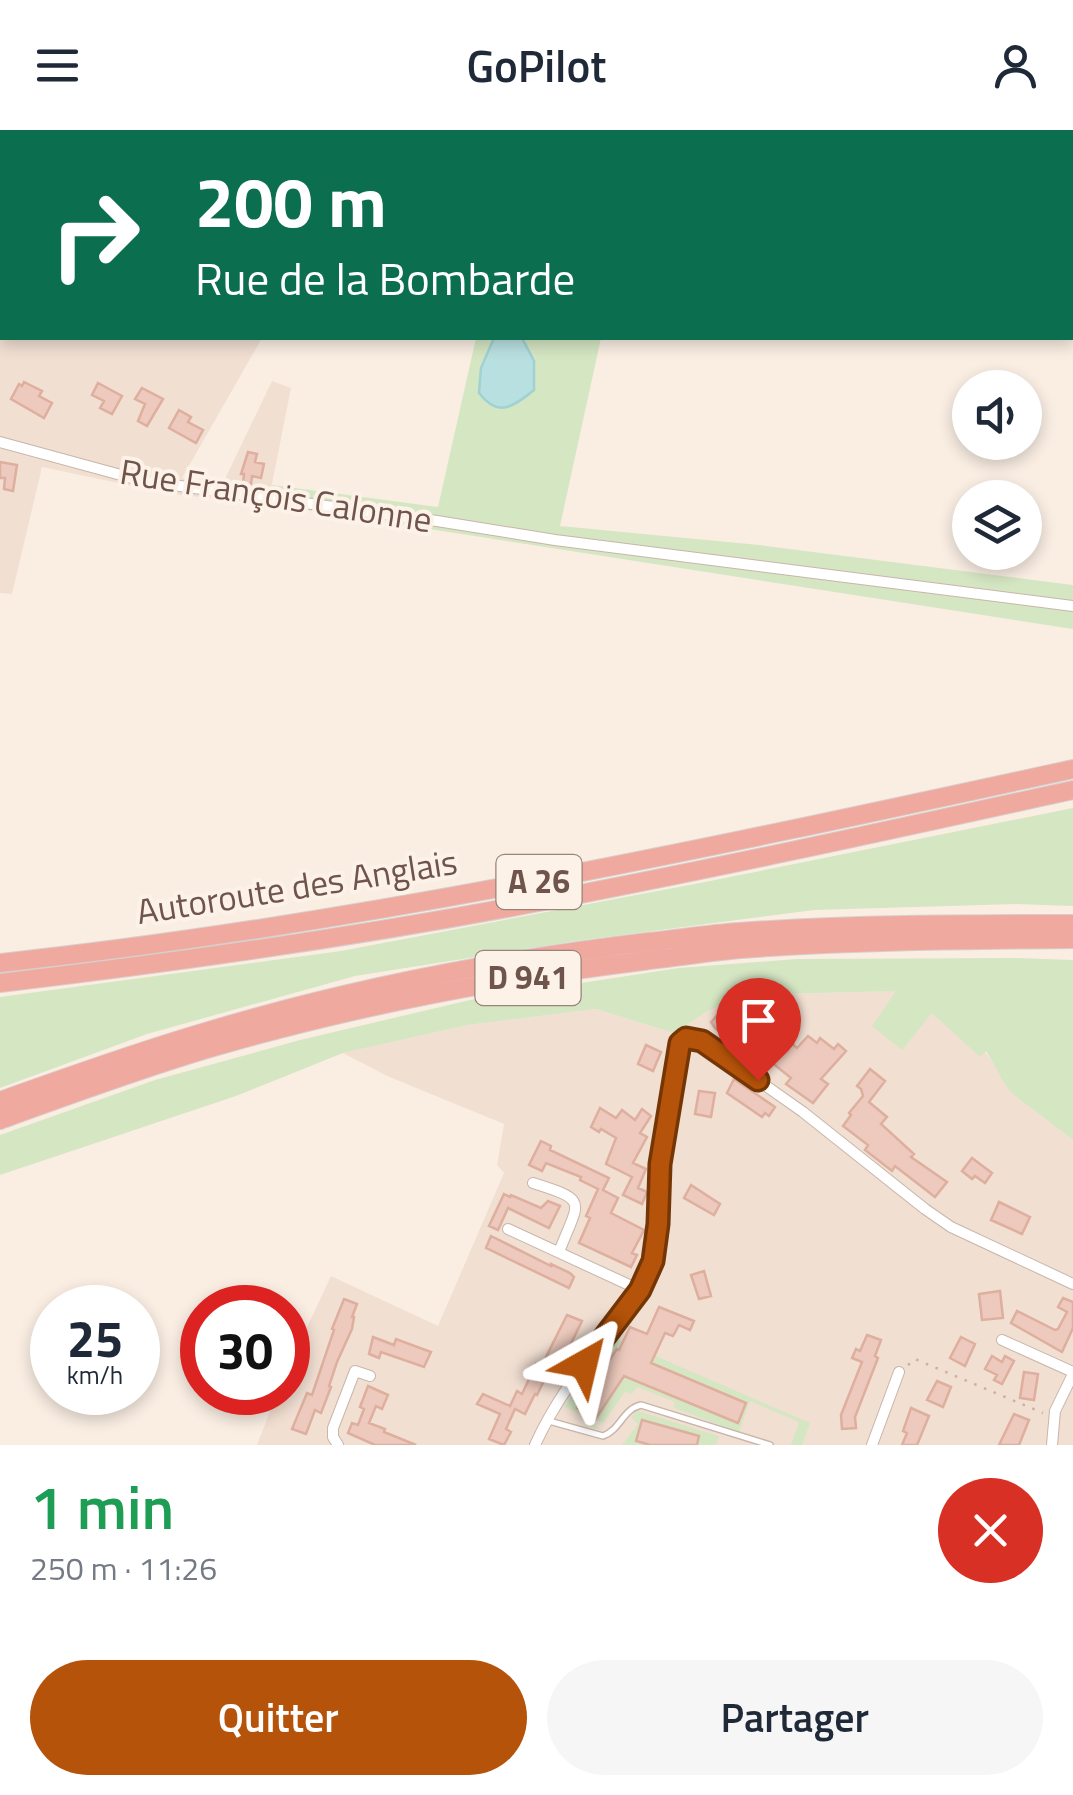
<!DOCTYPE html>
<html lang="fr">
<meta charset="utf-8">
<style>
:root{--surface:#fff;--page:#f6f6f7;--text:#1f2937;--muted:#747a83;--accent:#b45309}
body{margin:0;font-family:"Titillium Web",sans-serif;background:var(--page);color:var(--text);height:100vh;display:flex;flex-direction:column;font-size:38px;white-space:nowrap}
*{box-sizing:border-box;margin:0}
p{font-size:32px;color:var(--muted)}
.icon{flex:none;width:55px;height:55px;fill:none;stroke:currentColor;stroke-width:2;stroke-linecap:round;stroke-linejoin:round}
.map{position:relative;height:1315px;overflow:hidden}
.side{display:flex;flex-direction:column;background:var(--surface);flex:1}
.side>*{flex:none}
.hud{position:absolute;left:0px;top:0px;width:1075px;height:210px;box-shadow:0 5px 15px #0003;background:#0b6e4f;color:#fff;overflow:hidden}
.tools{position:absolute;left:952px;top:240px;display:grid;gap:20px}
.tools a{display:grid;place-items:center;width:90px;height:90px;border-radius:50%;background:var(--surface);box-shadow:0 5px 15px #0003;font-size:50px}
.speed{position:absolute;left:30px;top:1155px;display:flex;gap:20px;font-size:50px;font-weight:700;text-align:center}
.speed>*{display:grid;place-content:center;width:130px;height:130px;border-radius:50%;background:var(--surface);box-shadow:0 5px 15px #0003;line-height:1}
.speed small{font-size:25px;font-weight:400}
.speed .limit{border:15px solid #d22;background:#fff;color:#111}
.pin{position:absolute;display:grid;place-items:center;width:85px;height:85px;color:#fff;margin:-102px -42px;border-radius:50% 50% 50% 0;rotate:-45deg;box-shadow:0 0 10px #0007}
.pin .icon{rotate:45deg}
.me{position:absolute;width:110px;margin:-55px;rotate:37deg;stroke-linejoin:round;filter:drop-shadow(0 0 8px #0008)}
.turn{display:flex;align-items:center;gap:35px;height:210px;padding:0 30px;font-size:45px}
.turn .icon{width:130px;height:130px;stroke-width:2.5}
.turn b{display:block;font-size:70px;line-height:85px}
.round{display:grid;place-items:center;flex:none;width:105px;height:105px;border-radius:52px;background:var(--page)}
.overview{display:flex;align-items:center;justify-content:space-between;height:170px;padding:0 30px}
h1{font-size:60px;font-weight:600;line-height:75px;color:#1e9e55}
.button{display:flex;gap:20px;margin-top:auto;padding:20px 30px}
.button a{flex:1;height:115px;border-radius:60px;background:var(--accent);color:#fff;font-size:40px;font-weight:600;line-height:115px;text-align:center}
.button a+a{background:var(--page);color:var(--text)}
header{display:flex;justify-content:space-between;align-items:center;height:130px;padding:0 30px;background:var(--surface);font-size:45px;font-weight:600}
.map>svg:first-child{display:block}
.residential{fill:#f1dfd2}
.green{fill:#d5e6c3}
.water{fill:#b9e0e1;stroke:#a1d1d2;stroke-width:2.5}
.building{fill:#edcabd;stroke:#deaf9f;stroke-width:2.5}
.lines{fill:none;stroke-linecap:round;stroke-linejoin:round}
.lane-casing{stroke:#c9b5aa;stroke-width:8}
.street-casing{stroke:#c9b5aa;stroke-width:12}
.highway-casing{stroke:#d7cfcd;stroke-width:20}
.path{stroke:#d1ada1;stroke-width:2.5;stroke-dasharray:2.5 8;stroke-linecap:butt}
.lane{stroke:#fff;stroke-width:5}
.street{stroke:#fff;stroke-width:10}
.highway{stroke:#efa99f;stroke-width:18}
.route-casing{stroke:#753606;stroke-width:25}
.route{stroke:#b45309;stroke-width:18}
.labels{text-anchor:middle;stroke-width:8;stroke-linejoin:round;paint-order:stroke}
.shield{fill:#fdf2e8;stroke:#9a837a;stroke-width:2.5}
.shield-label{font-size:32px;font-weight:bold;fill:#6f544b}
.street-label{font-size:35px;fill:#6f544b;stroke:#fdf2e8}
</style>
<header><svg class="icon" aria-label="menu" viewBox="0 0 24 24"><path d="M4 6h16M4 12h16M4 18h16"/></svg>GoPilot<svg class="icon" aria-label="person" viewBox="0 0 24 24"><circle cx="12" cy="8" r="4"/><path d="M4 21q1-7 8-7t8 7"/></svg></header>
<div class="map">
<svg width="1073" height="1315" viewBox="0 0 1073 1315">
<rect width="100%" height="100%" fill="#faeee3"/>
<!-- residential -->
<path class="residential" d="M0,0H151V2H2V208H262L182,348L224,351L272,251L291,258L268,374L171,364L42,337L12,464L0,463Z
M852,0H1073V202L1072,2H851Z
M924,860L974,905L1015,966L1073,1010V1315H257L277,1263L288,1262V1238L331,1146L438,1196L504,1043L497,1035L504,994L387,946L343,923L468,895L596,879L674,903L708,881L746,865Z"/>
<!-- green -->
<path class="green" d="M361,0H852L851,2H373Z
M476,208H494L481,238L522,208H601L560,396L759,415L1073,455V499L268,374L272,355L438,377Z
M1073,678V776L1016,774L814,780L576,811L355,846L147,904L0,958V867L341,821L700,753Z
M1013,828L1073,830V1010L1015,966L1006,956L986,921L980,927L932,883L902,920L872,896L896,861L746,865L708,881L674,903L596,879L468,895L343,923L236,966L0,1045V1005L155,950L300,910L470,870L679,838L797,829Z
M614,1208L810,1293L802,1315H791L799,1292L750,1271L739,1302L674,1278L675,1272L637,1257L632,1264L625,1262L603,1293L597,1291L594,1295L602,1300L585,1296L589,1289L564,1276Z
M638,1281L719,1306L716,1315H622L638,1294L631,1287Z"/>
<!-- water -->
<path class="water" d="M494,208H522L534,231V260C513,277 498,288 479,263L481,238Z"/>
<!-- building -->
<path class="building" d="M24,252L42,261L39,266L52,273L44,288L11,269L19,254L22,256Z
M98,253L122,266L112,284L100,278L104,271L92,265Z
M142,258L163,269L147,296L138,291L145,274L135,269Z
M179,280L191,287L188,292L203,300L196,313L169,298Z
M248,322L257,324L255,332L264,334L261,348L252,346L251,354L243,353L244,344H241Z
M0,332L17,335L13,361L4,359L5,348H0Z
M722,880L745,901L748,898L768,916L780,903L797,918L808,906L817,913L820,908L834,919L838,914L846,921L821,949L828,954L813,973L786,954L791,948L760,923L756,928L732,908L729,911L715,898L711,892Z
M646,915L661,922L653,941L638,934Z
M870,939L885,951L869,972L887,987L881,994L914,1024L911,1027L947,1052L935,1067L895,1036L892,1041L878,1030L865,1020L868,1015L843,996L851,985L849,983L863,966L861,959L857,956Z
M734,949L775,977L769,986L765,983L762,987L727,963Z
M699,961L715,963L711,987L695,984Z
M600,978L616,988L622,980L635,990L642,979L651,986L640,1003L647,1007L633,1033L646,1039L638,1058L647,1062L642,1074L623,1065L632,1047L606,1034L616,1008L601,999L599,1002L591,997Z
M541,1011L551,1016L550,1020L609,1048L603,1060L618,1068L611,1083L644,1100L632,1123L637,1125L631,1137L579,1113L590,1088L586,1086L598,1059L580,1050L581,1047L546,1033L542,1041L529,1035Z
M972,1028L992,1043L985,1053L975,1046L972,1049L962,1041Z
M691,1055L720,1074L714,1085L684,1068Z
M504,1064L510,1067L511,1065L541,1078L548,1071L560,1076L549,1098L508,1078L498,1100L489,1096Z
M999,1072L1030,1087L1022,1104L991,1090Z
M491,1106L551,1136V1134L570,1143L574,1147L569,1158L486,1118Z
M704,1141L711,1166L699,1169L691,1145Z
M1000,1161L1003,1188L982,1190L979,1164Z
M1063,1168L1073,1172V1198L1062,1222L1011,1193L1017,1181L1055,1200L1058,1199L1067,1182L1058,1177Z
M344,1169L357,1174L352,1187H354L352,1199L337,1232L329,1256L331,1257L321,1283L315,1280L306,1304L292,1299L307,1263L312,1265L334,1200L332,1199Z
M659,1177L694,1191L690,1200L679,1195L673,1206L665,1203L651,1233L746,1273L738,1293L624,1246L595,1290L577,1278L617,1219L619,1220L630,1197L647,1204Z
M567,1185L582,1191L561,1234L546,1227Z
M867,1205L881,1210L875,1226L878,1228L855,1287L856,1298L842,1299L841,1285L862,1232L852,1228L856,1219L860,1221Z
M373,1207L394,1215L396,1209L431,1222L424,1237L381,1222L379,1228L369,1224Z
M961,1207L975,1214L965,1236L950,1228Z
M992,1226L1002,1232L1005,1226L1014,1231L1002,1254L994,1250L997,1245L985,1239Z
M536,1234L549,1240L537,1265L535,1264L525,1284L515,1279L506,1299L511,1302L504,1315L489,1309L500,1284L477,1274L483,1264L510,1276L517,1261L522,1264Z
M1024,1242L1038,1244L1034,1270L1020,1268Z
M937,1251L951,1257L943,1277L927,1270Z
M368,1256L388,1265L382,1279L376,1276L369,1293L385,1299L384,1302L416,1315H375L348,1303L352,1293L358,1295L364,1279L360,1277Z
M911,1278L929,1286L917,1315H902L907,1303L903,1301Z
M1014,1284L1029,1290L1019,1315H999Z
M642,1290L699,1306L697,1315H650L636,1311Z"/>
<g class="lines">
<defs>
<path id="lane" d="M549,1291L603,1306C620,1300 623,1279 641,1275L770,1315"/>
<path id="street" d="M0,54H2
M1072,126L1073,127
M0,312L143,351L437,391L555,410L1073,476
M533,1053C590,1071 579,1070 559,1122
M508,1099L640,1160
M1002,1210L1073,1242
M338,1315L333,1307V1298L355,1241L370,1246
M535,1315C553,1275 579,1240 606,1205C623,1182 641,1161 652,1134C663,1103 656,1067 660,1034C663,994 671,952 680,913L686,909L702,911L803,982L925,1079L951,1097L1073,1154
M872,1315L899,1242
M1052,1315L1055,1281L1073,1244"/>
<path id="highway" d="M0,833C362,794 718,716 1073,639
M0,853C180,832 361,806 539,772C718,738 895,699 1073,660
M0,971C67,947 134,923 202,903C347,859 497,830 648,812C678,809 708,804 739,802C850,794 961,794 1073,794
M0,990C69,965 137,940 207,919C350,877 496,849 643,831C676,827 708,822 741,819C852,811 962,810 1073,809"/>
</defs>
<!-- lane casing -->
<use href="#lane" class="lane-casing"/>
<!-- street casing -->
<use href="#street" class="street-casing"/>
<!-- highway casing -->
<use href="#highway" class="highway-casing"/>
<!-- path -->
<path class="path" d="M949,2L951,0
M908,1235L915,1229L1043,1283"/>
<!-- lane -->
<use href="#lane" class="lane"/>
<!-- street -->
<use href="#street" class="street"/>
<!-- highway -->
<use href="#highway" class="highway"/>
</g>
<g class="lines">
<defs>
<path id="route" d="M584,1234L640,1160L653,1131L658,1094L660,1034L680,913L686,908L702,911L758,950"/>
</defs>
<!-- route casing -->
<use href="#route" class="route-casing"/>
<!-- route -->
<use href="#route" class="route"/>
</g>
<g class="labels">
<!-- shield labels -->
<g class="shield">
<rect x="496.5" y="725" width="85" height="54" rx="8"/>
<rect x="475.5" y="821" width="105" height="54" rx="8"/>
</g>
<g class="shield-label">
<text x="539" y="763">A 26</text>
<text x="528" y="859">D 941</text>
</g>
<!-- street labels -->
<g class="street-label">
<text transform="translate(276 366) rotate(9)" y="12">Rue François Calonne</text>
<text transform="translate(297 757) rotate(-9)" y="12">Autoroute des Anglais</text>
</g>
</g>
</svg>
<div class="tools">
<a><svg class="icon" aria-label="sound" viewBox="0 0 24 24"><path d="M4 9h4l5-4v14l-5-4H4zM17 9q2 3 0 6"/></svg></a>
<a><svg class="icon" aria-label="layers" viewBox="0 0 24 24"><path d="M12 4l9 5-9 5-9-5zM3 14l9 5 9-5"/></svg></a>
</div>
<div class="speed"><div>25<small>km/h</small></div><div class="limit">30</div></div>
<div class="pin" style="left:758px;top:950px;background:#d93025"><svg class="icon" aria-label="arrive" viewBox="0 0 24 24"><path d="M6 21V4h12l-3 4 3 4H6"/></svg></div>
<svg class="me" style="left:584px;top:1234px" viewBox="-20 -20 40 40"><path d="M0-17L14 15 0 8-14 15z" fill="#b45309" stroke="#fff" stroke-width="4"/></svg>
<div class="hud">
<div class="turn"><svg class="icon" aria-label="right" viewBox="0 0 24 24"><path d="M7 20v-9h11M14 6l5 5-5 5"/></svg><div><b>200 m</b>Rue de la Bombarde</div></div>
</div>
</div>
<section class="side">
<div class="overview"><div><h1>1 min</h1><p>250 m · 11:26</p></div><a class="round" style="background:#d93025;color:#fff"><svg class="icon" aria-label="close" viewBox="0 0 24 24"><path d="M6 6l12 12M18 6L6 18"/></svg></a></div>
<div class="button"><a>Quitter</a><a>Partager</a></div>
</section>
